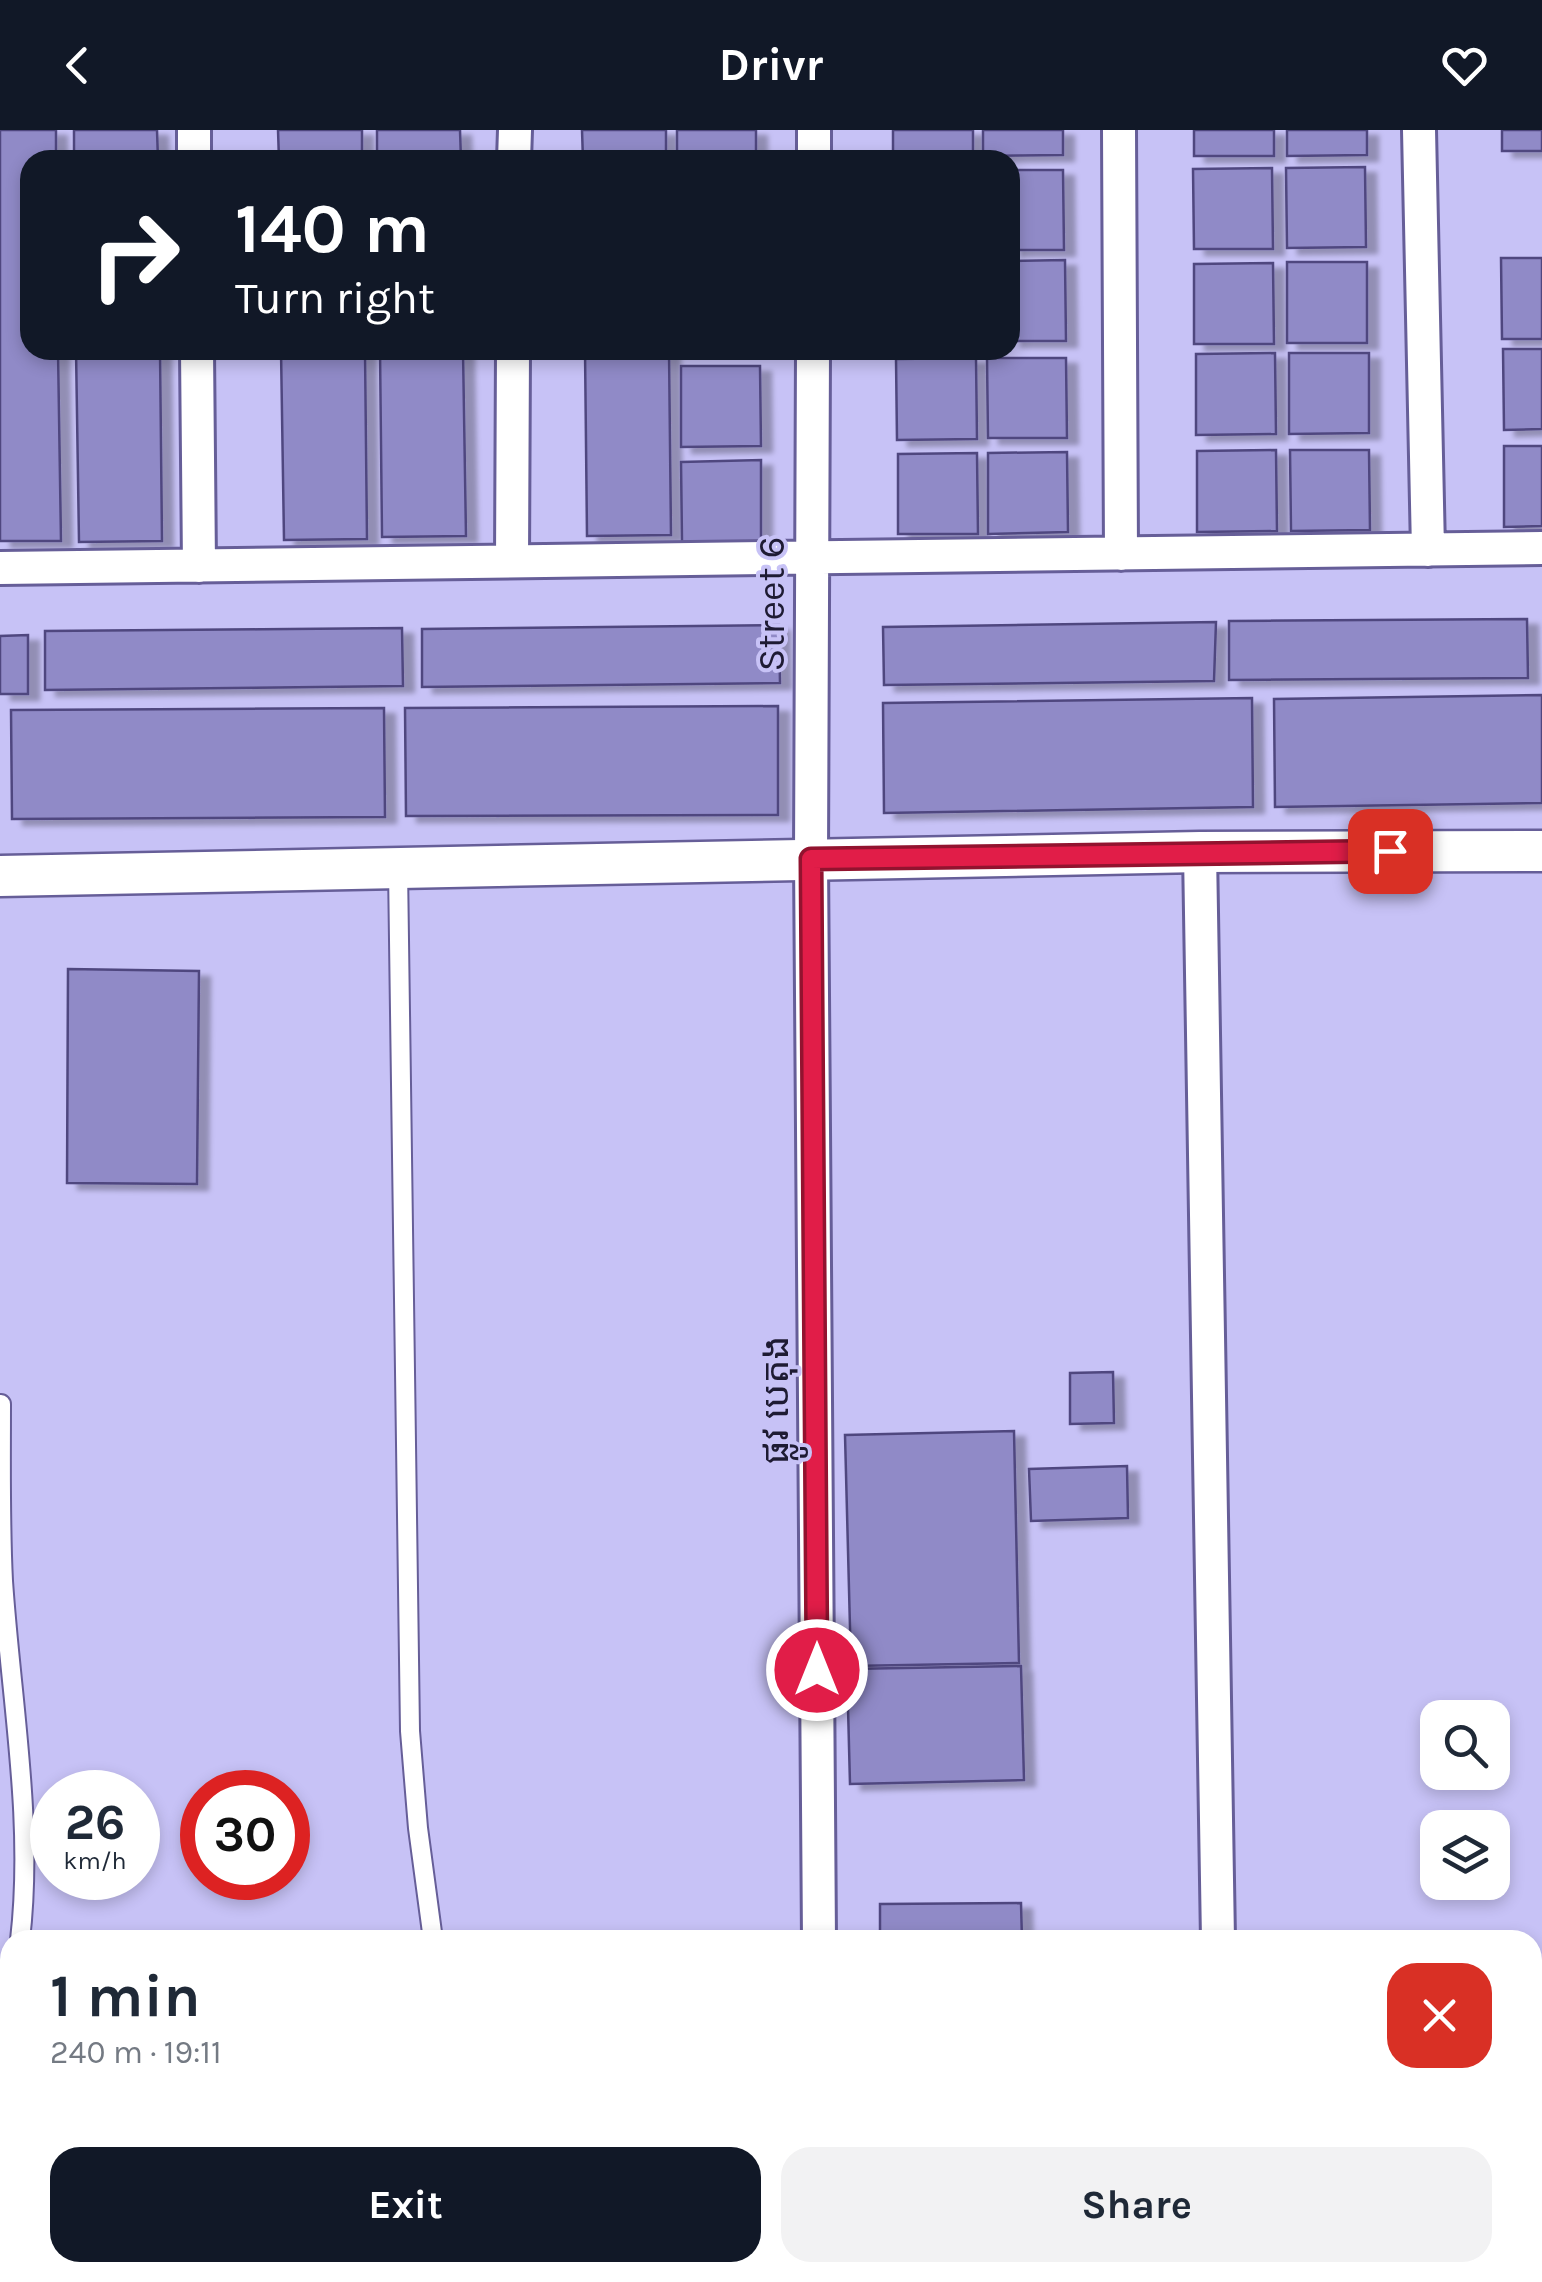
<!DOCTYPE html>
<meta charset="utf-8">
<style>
:root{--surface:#fff;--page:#f2f2f3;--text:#1f2937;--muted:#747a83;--accent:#111827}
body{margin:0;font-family:Karla,"Noto Sans Khmer",sans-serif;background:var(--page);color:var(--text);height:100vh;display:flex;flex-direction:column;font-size:38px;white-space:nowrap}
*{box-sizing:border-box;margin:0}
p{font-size:32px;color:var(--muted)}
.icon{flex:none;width:55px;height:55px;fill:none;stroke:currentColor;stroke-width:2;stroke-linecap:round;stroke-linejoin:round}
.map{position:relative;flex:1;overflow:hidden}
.details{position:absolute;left:0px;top:1800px;width:1542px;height:352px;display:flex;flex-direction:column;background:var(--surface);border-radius:30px 30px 0 0;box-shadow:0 5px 15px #0003}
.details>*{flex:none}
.banner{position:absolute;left:20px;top:20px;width:1000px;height:210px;border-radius:30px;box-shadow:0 5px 15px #0003;background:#111827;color:#fff;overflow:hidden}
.buttons{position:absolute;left:1420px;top:1570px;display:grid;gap:20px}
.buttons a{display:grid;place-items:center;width:90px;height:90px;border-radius:20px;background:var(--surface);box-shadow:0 5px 15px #0003;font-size:50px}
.speed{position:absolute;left:30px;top:1640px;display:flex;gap:20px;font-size:50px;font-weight:700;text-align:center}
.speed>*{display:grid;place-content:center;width:130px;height:130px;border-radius:50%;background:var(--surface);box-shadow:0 5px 15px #0003;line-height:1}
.speed small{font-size:25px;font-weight:400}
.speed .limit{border:15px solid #d22;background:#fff;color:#111}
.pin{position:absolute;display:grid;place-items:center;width:85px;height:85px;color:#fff;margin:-42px;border-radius:20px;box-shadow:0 5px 15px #0006}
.me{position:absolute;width:110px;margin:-55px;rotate:0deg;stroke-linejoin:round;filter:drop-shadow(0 0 8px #0008)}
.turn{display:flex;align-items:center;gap:35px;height:210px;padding:0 50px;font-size:45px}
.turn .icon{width:130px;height:130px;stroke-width:2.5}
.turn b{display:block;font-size:70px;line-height:85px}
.round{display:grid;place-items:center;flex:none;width:105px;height:105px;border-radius:30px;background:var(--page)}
.summary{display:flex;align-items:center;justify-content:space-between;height:170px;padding:0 50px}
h1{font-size:60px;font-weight:700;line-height:75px}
.action{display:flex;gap:20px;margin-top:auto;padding:20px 50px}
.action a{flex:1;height:115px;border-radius:30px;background:var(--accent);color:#fff;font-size:40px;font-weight:700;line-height:115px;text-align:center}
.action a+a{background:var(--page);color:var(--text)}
header{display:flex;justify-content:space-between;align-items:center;height:130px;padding:0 50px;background:var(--accent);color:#fff;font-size:45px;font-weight:700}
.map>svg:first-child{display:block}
.building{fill:#908ac7;stroke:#4f477f;stroke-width:2.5;filter:url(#shadow)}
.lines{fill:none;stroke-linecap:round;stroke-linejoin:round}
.service-casing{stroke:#665e98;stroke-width:22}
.minor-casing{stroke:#665e98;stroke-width:38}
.tertiary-casing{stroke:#665e98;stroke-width:45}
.service{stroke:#fff;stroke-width:18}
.minor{stroke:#fff;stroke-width:32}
.tertiary{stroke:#fff;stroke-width:40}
.route-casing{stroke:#92132f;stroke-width:25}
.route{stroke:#e11d48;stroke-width:18}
.labels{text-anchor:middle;stroke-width:8;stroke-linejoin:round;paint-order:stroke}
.street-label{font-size:38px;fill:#1e1b33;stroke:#c7c2f6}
</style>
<header><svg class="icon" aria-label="back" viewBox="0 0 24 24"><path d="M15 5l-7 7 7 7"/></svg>Drivr<svg class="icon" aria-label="heart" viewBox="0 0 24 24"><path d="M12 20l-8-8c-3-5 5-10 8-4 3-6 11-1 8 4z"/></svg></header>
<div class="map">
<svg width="1542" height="2152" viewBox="0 0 1542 2152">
<defs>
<filter id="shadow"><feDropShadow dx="11" dy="6" stdDeviation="2.5" flood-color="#0004"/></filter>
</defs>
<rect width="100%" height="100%" fill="#c7c2f6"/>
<!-- building -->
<path class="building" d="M0,0H56V30H30V220H58L61,411H0Z
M74,0H157L158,30H74Z
M278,0H362V30H279Z
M377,0H460L461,30H377Z
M582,0H666V30H583Z
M677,0H756V30H677Z
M893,0H973V26L893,27Z
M983,0H1063V25L983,26Z
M1194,0H1274V26H1194Z
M1287,0H1367V25L1287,26Z
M1502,0H1542V21H1502Z
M1365,37L1366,117L1287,118L1286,38Z
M1272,38L1273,119H1194L1193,39Z
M1010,40H1063L1064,120H1010Z
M1501,128H1542V209H1502Z
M1065,130L1066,211H1010V131Z
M1287,132H1367V213H1287Z
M1273,133L1274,214H1194V134Z
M1503,219H1542V299L1504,300Z
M76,220H160L162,411L79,412Z
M281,220H365L367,409L284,410Z
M380,220H463L466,406L382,407Z
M585,220H669L671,405L587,406Z
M1275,223L1276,304L1196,305V224Z
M1289,223H1369V303L1289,304Z
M976,228L977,309L897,310L896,229Z
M987,228H1066L1067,308H988Z
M681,236H760L761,316L681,317Z
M1504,316H1542V396L1504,397Z
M1276,320L1277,401L1197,402V321Z
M1290,320H1369L1370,400L1291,401Z
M1067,322L1068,402L988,404V323Z
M977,323L978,404H898V324Z
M761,330V411L682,412L681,332Z
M1527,489L1528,548L1229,550V491Z
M1216,492L1214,551L884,555L883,497Z
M779,495L780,553L422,557V499Z
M402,498L403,556L45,560V501Z
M28,505V564H0V506Z
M1542,565V673L1275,677L1274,569Z
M1252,568L1253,677L884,683L883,573Z
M778,576V685L406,686L405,578Z
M384,578L385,687L12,689L11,580Z
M68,839L199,841L197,1054L67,1053Z
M1113,1242L1114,1293L1070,1294V1243Z
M1014,1301L1019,1533L851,1536L845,1305Z
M1127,1336L1128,1388L1031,1391L1029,1339Z
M1021,1536L1024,1650L850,1654L847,1539Z
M1021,1773L1022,1810H880V1774Z
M0,2023H10V2112H0Z
M7,2124H10V2142H108V2152H8Z
M423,2142H535V2152H423Z
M623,2142H727V2152H623Z
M735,2142H839V2152H735Z
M932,2142H1044V2152H932Z
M1111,2142H1223V2152H1112Z
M1233,2142H1345V2152H1233Z
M1417,2142H1531L1532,2152H1418Z"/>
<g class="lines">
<defs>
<path id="service" d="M398,738L410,1601L418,1698L433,1810
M1,1274C1,1333 0,1392 3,1451C11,1570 34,1691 20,1810
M315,2142V2152"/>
<path id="minor" d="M194,0V30
M1119,0L1121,424
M1419,0L1428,420
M514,30L515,0
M814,30V0
M197,220L199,436
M813,220L811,729L819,1810
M512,431L513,220
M0,438L1542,418
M1200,722L1218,1810
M1532,1906H1542
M0,1917H10
M558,2142V2152
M873,2142V2152
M1071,2142V2152
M1366,2142L1367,2152"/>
<path id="tertiary" d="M0,746L1200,722L1542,721"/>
</defs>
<!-- service casing -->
<use href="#service" class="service-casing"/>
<!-- minor casing -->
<use href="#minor" class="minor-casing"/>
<!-- tertiary casing -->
<use href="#tertiary" class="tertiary-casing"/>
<!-- service -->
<use href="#service" class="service"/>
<!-- minor -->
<use href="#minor" class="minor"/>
<!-- tertiary -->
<use href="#tertiary" class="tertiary"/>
</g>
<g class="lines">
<defs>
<path id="route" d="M817,1540L811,729L1390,721"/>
</defs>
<!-- route casing -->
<use href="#route" class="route-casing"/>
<!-- route -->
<use href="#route" class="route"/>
</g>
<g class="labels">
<!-- street labels -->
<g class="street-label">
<text transform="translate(771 474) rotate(-90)" y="13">Street 6</text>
<text transform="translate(775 1270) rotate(-90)" y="13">ផ្លូវ បេតុង</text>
</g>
</g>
</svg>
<div class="buttons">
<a><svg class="icon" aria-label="search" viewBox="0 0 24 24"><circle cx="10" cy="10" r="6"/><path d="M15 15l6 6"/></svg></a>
<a><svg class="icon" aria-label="layers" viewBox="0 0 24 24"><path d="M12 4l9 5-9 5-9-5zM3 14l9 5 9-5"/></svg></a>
</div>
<div class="speed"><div>26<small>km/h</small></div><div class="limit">30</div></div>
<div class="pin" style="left:1390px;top:721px;background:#d93025"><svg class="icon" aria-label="arrive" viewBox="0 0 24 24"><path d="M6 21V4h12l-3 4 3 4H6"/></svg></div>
<svg class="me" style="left:817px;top:1540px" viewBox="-20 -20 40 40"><circle r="17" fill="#e11d48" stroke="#fff" stroke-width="3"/><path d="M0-11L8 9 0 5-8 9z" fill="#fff"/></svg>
<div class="banner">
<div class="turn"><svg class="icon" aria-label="right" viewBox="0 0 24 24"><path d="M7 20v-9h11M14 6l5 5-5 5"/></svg><div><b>140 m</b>Turn right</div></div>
</div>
<section class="details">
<div class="summary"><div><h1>1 min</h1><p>240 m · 19:11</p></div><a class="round" style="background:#d93025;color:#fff"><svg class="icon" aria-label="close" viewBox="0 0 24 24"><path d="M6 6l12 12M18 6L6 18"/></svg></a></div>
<div class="action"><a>Exit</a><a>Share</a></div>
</section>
</div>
